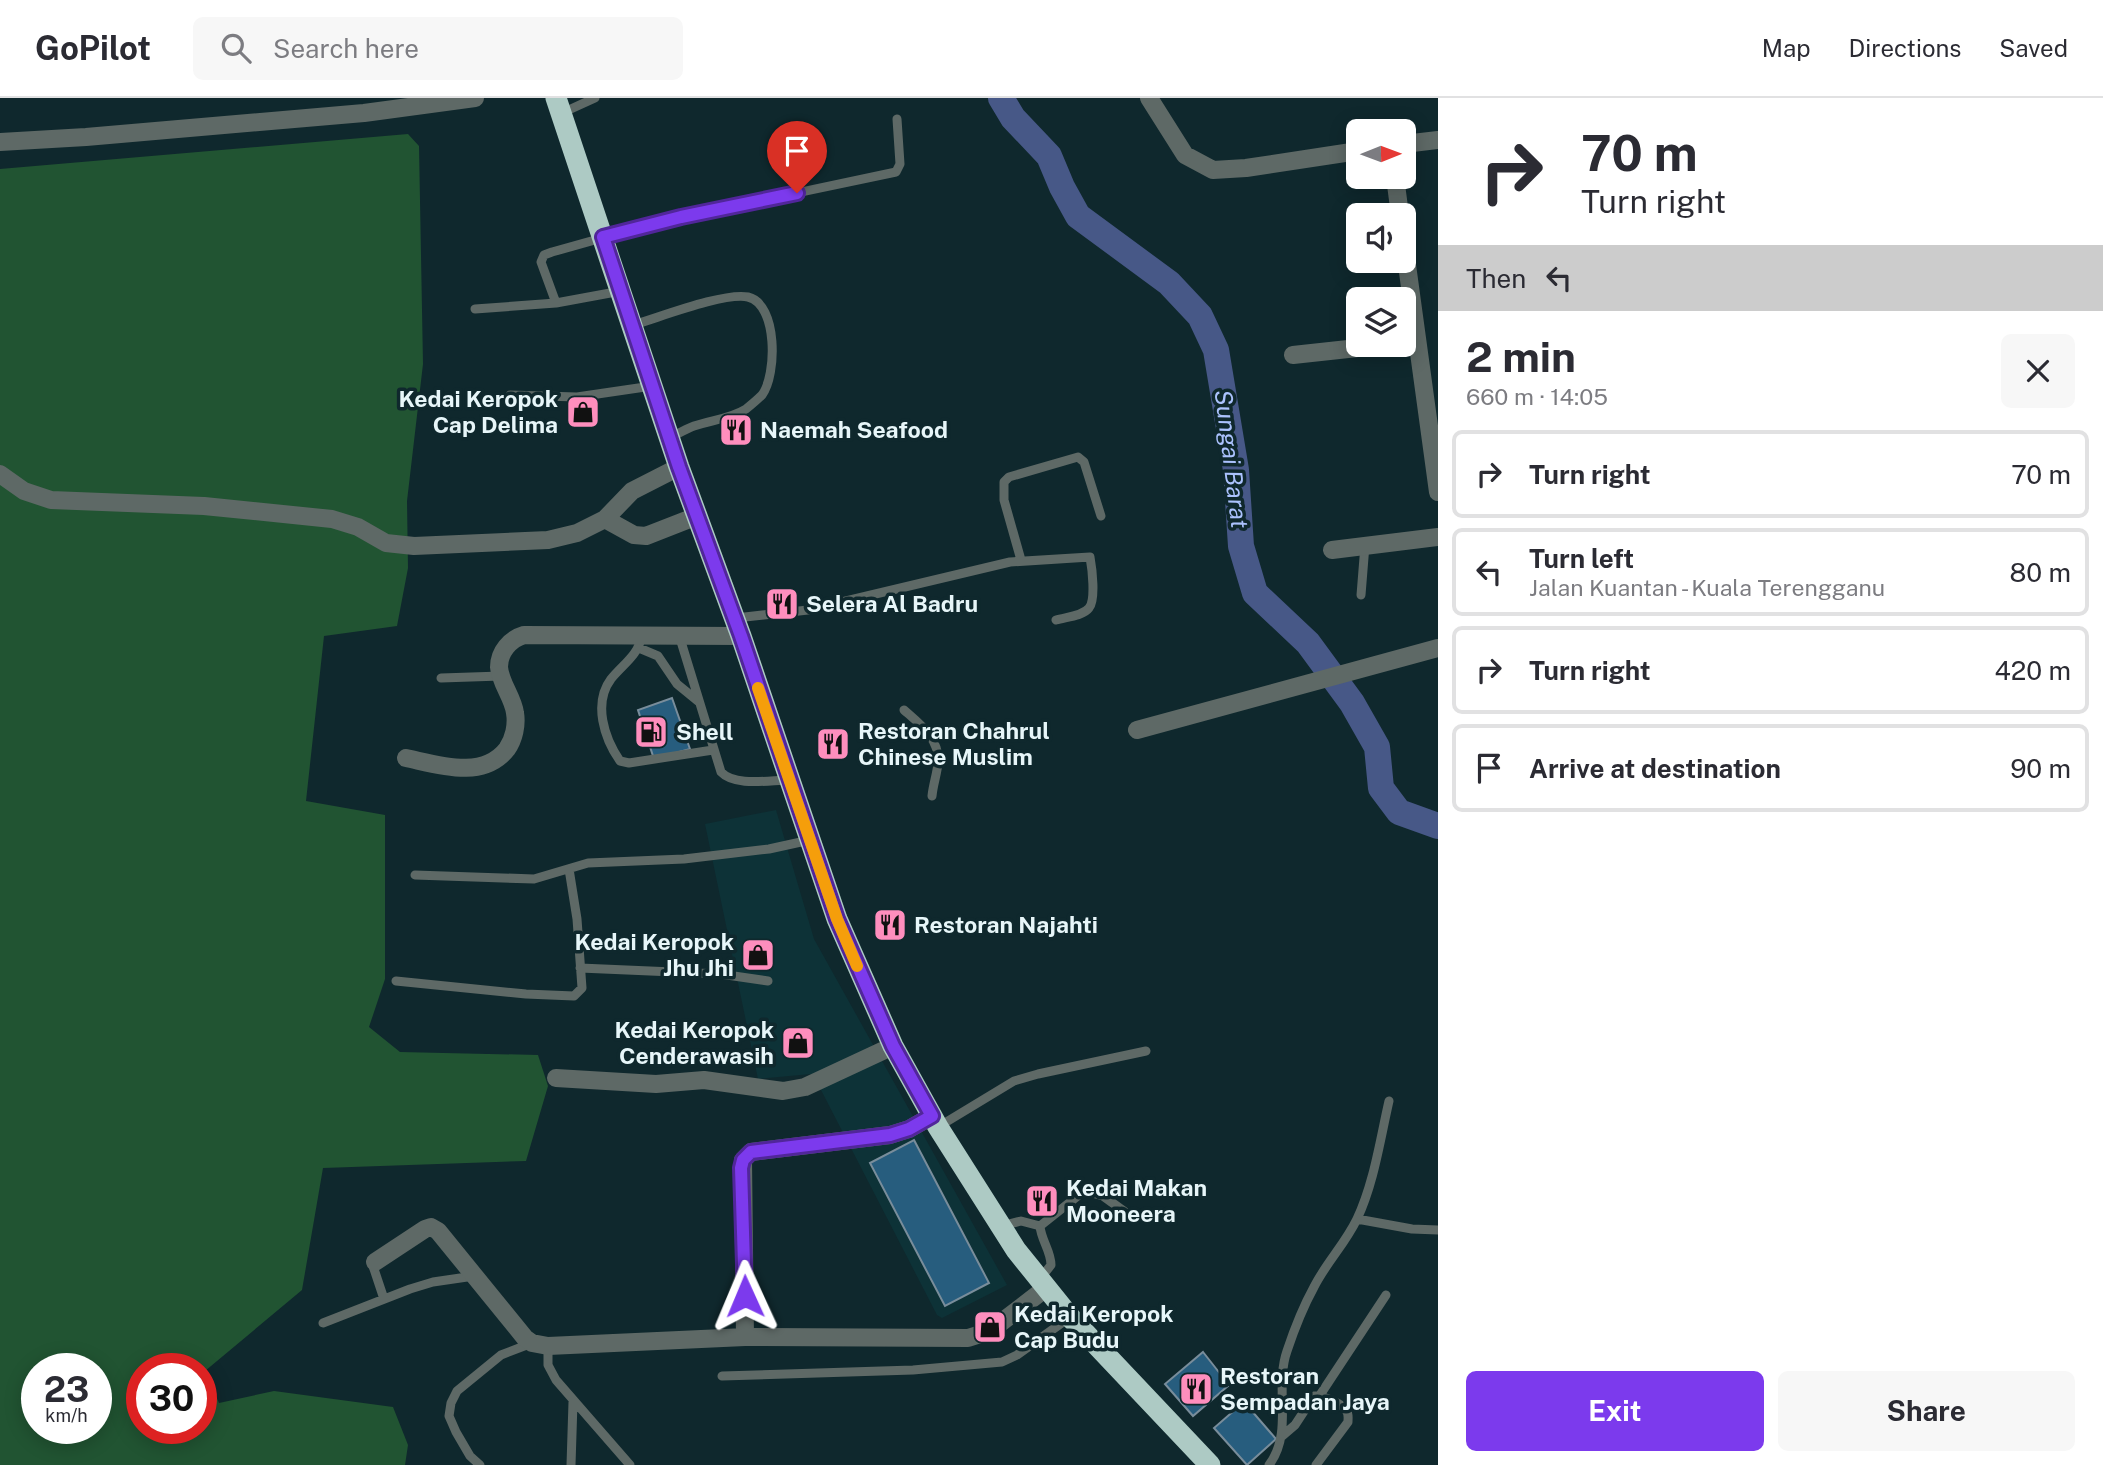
<!DOCTYPE html>
<meta charset="utf-8">
<style>
:root{--surface:#fff;--page:#f7f7f7;--text:#2b2b33;--muted:#7c7c81;--line:#e1e1e2;--accent:#7c3aed}
body{margin:0;font-family:"Public Sans",sans-serif;background:var(--page);color:var(--text);height:100vh;display:flex;flex-direction:column;font-size:26px;white-space:nowrap}
*{box-sizing:border-box;margin:0}
p{font-size:23px;color:var(--muted)}
.icon{flex:none;width:38px;height:38px;fill:none;stroke:currentColor;stroke-width:2;stroke-linecap:round;stroke-linejoin:round}
.map{position:relative;flex:1;overflow:hidden}
.side{display:flex;flex-direction:column;background:var(--surface);width:665px}
.side>*{flex:none}
.top-card{background:#fff;color:var(--text);overflow:hidden}
.needle{width:46px;rotate:89deg}
.fabs{position:absolute;left:1346px;top:21px;display:grid;gap:14px}
.fabs a{display:grid;place-items:center;width:70px;height:70px;border-radius:10px;background:var(--surface);box-shadow:0 4px 18px #0003;font-size:35px}
.speed{position:absolute;left:21px;top:1255px;display:flex;gap:14px;font-size:35px;font-weight:700;text-align:center}
.speed>*{display:grid;place-content:center;width:91px;height:91px;border-radius:50%;background:var(--surface);box-shadow:0 4px 18px #0003;line-height:1}
.speed small{font-size:18px;font-weight:400}
.speed .limit{border:10px solid #d22;background:#fff;color:#111}
.pin{position:absolute;display:grid;place-items:center;width:60px;height:60px;color:#fff;margin:-72px -30px;border-radius:50% 50% 50% 0;rotate:-45deg;box-shadow:0 0 7px #0007}
.pin .icon{rotate:45deg}
.me{position:absolute;width:77px;margin:-38px;rotate:359deg;stroke-linejoin:round;filter:drop-shadow(0 0 5px #0008)}
.turn{display:flex;align-items:center;gap:24px;height:147px;padding:0 28px;font-size:32px}
.turn .icon{width:91px;height:91px;stroke-width:2.5}
.turn b{display:block;font-size:49px;line-height:60px}
.then{display:flex;align-items:center;height:66px;padding:0 28px;background:#0003;gap:14px;font-size:26px}
.round{display:grid;place-items:center;flex:none;width:74px;height:74px;border-radius:10px;background:var(--page)}
.overview{display:flex;align-items:center;justify-content:space-between;height:119px;padding:0 28px}
h1{font-size:42px;font-weight:700;line-height:52px}
.button{display:flex;gap:14px;margin-top:auto;padding:14px 28px}
.button a{flex:1;height:80px;border-radius:10px;background:var(--accent);color:#fff;font-size:28px;font-weight:700;line-height:80px;text-align:center}
.button a+a{background:var(--page);color:var(--text)}
ul{padding:0;list-style:none}
li{display:flex;align-items:center;gap:21px;height:88px;margin:0 14px 10px;padding:0 14px;border:4px solid var(--line);border-radius:10px}
li div{flex:1}
li b{display:block;font-size:26px}
li em{font-style:normal}
header{display:flex;align-items:center;gap:42px;box-sizing:border-box;height:98px;padding:0 35px;background:var(--surface);border-bottom:2px solid var(--line)}
header strong{font-size:33px}
nav{display:flex;gap:38px;margin-inline-start:auto;font-size:24px}
.search{width:490px;height:63px;background:var(--page);display:flex;align-items:center;gap:18px;box-sizing:border-box;padding:0 24px;border-radius:10px;color:var(--muted);font-size:26px}
main{display:flex;flex:1;min-height:0}
.map>svg:first-child{display:block}
.built{fill:#0d3237}
.forest{fill:#215432;fill-rule:evenodd}
.lines{fill:none;stroke-linecap:round;stroke-linejoin:round}
.river{stroke:#475887;stroke-width:26}
.building{fill:#275d7e;stroke:#798d9b;stroke-width:2}
.lane{stroke:#5e6966;stroke-width:9}
.street{stroke:#5e6966;stroke-width:18}
.highway{stroke:#adcac4;stroke-width:21}
.route-casing{stroke:#51269a;stroke-width:18}
.route{stroke:#7c3aed;stroke-width:12}
.slow{stroke:#f59e0b;stroke-width:12}
.labels{text-anchor:middle;stroke-width:7;stroke-linejoin:round;paint-order:stroke}
.poi-label{font-size:23px;font-weight:bold;fill:#e7f6f9;stroke:#0f282d;text-anchor:start}
.water-label{font-size:24px;font-style:italic;fill:#abc2fd;stroke:#0f282d}
</style>
<header>
<strong>GoPilot</strong>
<div class="search"><svg class="icon" aria-label="search" viewBox="0 0 24 24"><circle cx="10" cy="10" r="6"/><path d="M15 15l6 6"/></svg>Search here</div>
<nav><a>Map</a><a>Directions</a><a>Saved</a></nav>
</header>
<main>
<div class="map">
<svg width="1438" height="1367" viewBox="0 0 1438 1367">
<rect width="100%" height="100%" fill="#0f282d"/>
<!-- built -->
<path class="built" d="M776,712L814,841L1007,1187L942,1220L937,1217L821,992L811,976L758,981L705,726Z"/>
<!-- forest -->
<path class="forest" d="M408,36L419,48L423,266L407,403L408,470L397,528L324,538L306,703L385,717V881L369,929L400,954L538,957L548,988L526,1063L323,1070L302,1192L205,1273L219,1305L274,1293L393,1309L408,1347L405,1367H0V71ZM37,1270H96V1330H37ZM142,1270H201V1330H142Z"/>
<g class="lines">
<!-- river -->
<path class="river" d="M1001,0L1013,20L1049,58L1062,89L1078,118L1169,185L1200,218L1216,252L1236,372L1241,448L1255,495L1308,545L1352,605L1377,649L1381,690L1399,714L1438,728"/>
</g>
<!-- building -->
<path class="building" d="M672,600L690,651L654,661L638,612Z
M914,1042L989,1185L945,1208L870,1065Z
M1203,1254L1229,1287L1193,1318L1165,1286Z
M1244,1304L1276,1341L1247,1367L1214,1330Z"/>
<g class="lines">
<!-- lane -->
<path class="lane" d="M562,15L595,0
M621,193L556,205L541,164L544,157L552,154L659,124L896,74L900,66L897,21
M475,211L556,205
M633,227C658,220 724,194 748,199C778,206 777,277 762,297C758,301 751,307 746,311C730,321 711,322 694,328C686,331 678,336 670,339
M510,297L577,299L652,288
M1021,462L1004,402V384L1009,379L1078,359L1084,364L1101,418
M1361,497L1365,447
M736,520L808,512L1010,464L1090,459C1092,470 1096,502 1089,510C1083,518 1066,519 1056,522
M642,537C638,558 624,565 611,581C593,605 604,640 620,663L629,665L713,652
M679,537L721,674C735,689 770,682 789,682
M639,550L658,558L677,586L699,604
M441,580L501,578
M904,612C920,626 940,641 938,665C937,676 933,687 932,698
M415,777L534,781L588,765L684,761L769,751L810,742
M580,870L720,876L768,883
M396,883L526,896L574,898L582,890L577,821L569,771
M938,1029L1014,983L1038,976L1146,953
M1357,1121L1412,1131L1438,1132
M1001,1128L1021,1123L1040,1128
M375,1164L373,1168L384,1201
M1040,1181L1051,1167C1051,1153 1041,1142 1040,1128L1084,1093L1103,1098L1132,1119
M323,1225L410,1191L433,1184L474,1178
M548,1248V1267L556,1282L630,1367
M722,1278L913,1272L1002,1264L1017,1257L1070,1219
M1320,1297L1386,1197
M1281,1339L1295,1327L1314,1298C1322,1297 1341,1305 1346,1312C1349,1316 1348,1319 1348,1324L1316,1367
M480,1367L470,1358L456,1334L449,1318L451,1305L457,1293L501,1257L532,1245
M571,1367L573,1304
M1269,1367C1294,1334 1274,1290 1287,1253C1294,1232 1303,1209 1314,1189C1326,1165 1345,1146 1357,1121C1374,1085 1380,1042 1389,1003"/>
<!-- street -->
<path class="street" d="M1149,0L1185,57L1213,72L1246,70L1358,53
M0,44L86,39L364,15L475,0
M1404,46L1438,42
M1395,79L1400,117
M1404,145L1438,394
M1293,257L1385,247
M0,376L24,393L51,402L204,408L332,421L358,429L386,445L414,448L548,442L577,435L605,421L632,393L679,369
M605,421L634,437L646,438L697,418
M1332,452L1438,439
M1137,632L1438,550
M406,660C439,667 483,682 507,651C514,641 517,627 515,615C513,599 500,585 499,569C499,554 510,541 524,537L741,538
M556,980L656,986L704,982L783,993L805,989L893,948
M375,1164L425,1131L431,1129L438,1133L525,1240L532,1245L548,1248L745,1239L968,1240L990,1233L1046,1190
M745,1239L743,1062L751,1054L890,1037L909,1031L932,1018"/>
<!-- highway -->
<path class="highway" d="M556,0L679,369L741,538L837,821L893,948L938,1029L1016,1152L1070,1219L1210,1367"/>
</g>
<g class="lines">
<defs>
<path id="route" d="M745,1198L741,1070L743,1062L751,1054L890,1037L909,1031L932,1018L893,948L837,821L741,538L679,369L603,139L681,119L797,95"/>
</defs>
<!-- route casing -->
<use href="#route" class="route-casing"/>
<!-- route -->
<use href="#route" class="route"/>
<!-- slow -->
<path class="slow" d="M758,590L837,821L857,868"/>
</g>
<!-- icons -->
<defs>
<symbol id="shop-square" viewBox="-11 -11 22 22"><rect x="-9" y="-9" width="18" height="18" rx="4" fill="#fe8ebd" stroke="#0f282d"/><path d="M-5-2.5h2.3a2.7 3.5 0 0 1 5.4 0H5L5.5 6h-11ZM-1.5-2.5h3a1.5 2.3 0 0 0-3 0Z" fill="#111"/></symbol>
<symbol id="restaurant-square" viewBox="-11 -11 22 22"><rect x="-9" y="-9" width="18" height="18" rx="4" fill="#fe8ebd" stroke="#0f282d"/><path d="M-5-6h1v4h1v-4h1v4h1v-4h1v5L-1.5 .5V6h-2V.5L-5-1ZM5-6V6H3V1.5H1.5Q1.5-4 5-6Z" fill="#111"/></symbol>
<symbol id="fuel-square" viewBox="-11 -11 22 22"><rect x="-9" y="-9" width="18" height="18" rx="4" fill="#fe8ebd" stroke="#0f282d"/><path d="M-5.5-6h7V0h2V4h1.3V-2.5L3-4.5l.8-.8L6-3V5H2.5V1h-1V6h-7ZM-4.2-4.7v3.2H.2V-4.7Z" fill="#111"/></symbol>
</defs>
<g fill-rule="evenodd">
<use href="#shop-square" x="564" y="295" width="38" height="38"/>
<use href="#restaurant-square" x="717" y="313" width="38" height="38"/>
<use href="#restaurant-square" x="763" y="487" width="38" height="38"/>
<use href="#fuel-square" x="632" y="615" width="38" height="38"/>
<use href="#restaurant-square" x="814" y="627" width="38" height="38"/>
<use href="#restaurant-square" x="871" y="808" width="38" height="38"/>
<use href="#shop-square" x="739" y="838" width="38" height="38"/>
<use href="#shop-square" x="779" y="926" width="38" height="38"/>
<use href="#restaurant-square" x="1023" y="1084" width="38" height="38"/>
<use href="#shop-square" x="971" y="1210" width="38" height="38"/>
<use href="#restaurant-square" x="1177" y="1272" width="38" height="38"/>
</g>
<g class="labels">
<!-- poi labels -->
<g class="poi-label">
<text x="558" y="309" text-anchor="end">Kedai Keropok<tspan x="558" dy="26">Cap Delima</tspan></text>
<text x="760" y="340">Naemah Seafood</text>
<text x="806" y="514">Selera Al Badru</text>
<text x="858" y="641">Restoran Chahrul<tspan x="858" dy="26">Chinese Muslim</tspan></text>
<text x="676" y="642">Shell</text>
<text x="914" y="835">Restoran Najahti</text>
<text x="734" y="852" text-anchor="end">Kedai Keropok<tspan x="734" dy="26">Jhu Jhi</tspan></text>
<text x="774" y="940" text-anchor="end">Kedai Keropok<tspan x="774" dy="26">Cenderawasih</tspan></text>
<text x="1066" y="1098">Kedai Makan<tspan x="1066" dy="26">Mooneera</tspan></text>
<text x="1014" y="1224">Kedai Keropok<tspan x="1014" dy="26">Cap Budu</tspan></text>
<text x="1220" y="1286">Restoran<tspan x="1220" dy="26">Sempadan Jaya</tspan></text>
</g>
<!-- water labels -->
<g class="water-label">
<text transform="translate(1231 361) rotate(83)" y="8">Sungai Barat</text>
</g>
</g>
</svg>
<div class="fabs">
<a><svg class="needle" viewBox="-14 -14 28 28"><path d="M0-13l5 13h-10z" fill="#e53935"/><path d="M0 13l5-13h-10z" fill="#7c7c81"/></svg></a>
<a><svg class="icon" aria-label="sound" viewBox="0 0 24 24"><path d="M4 9h4l5-4v14l-5-4H4zM17 9q2 3 0 6"/></svg></a>
<a><svg class="icon" aria-label="layers" viewBox="0 0 24 24"><path d="M12 4l9 5-9 5-9-5zM3 14l9 5 9-5"/></svg></a>
</div>
<div class="speed"><div>23<small>km/h</small></div><div class="limit">30</div></div>
<div class="pin" style="left:797px;top:95px;background:#d93025"><svg class="icon" aria-label="arrive" viewBox="0 0 24 24"><path d="M6 21V4h12l-3 4 3 4H6"/></svg></div>
<svg class="me" style="left:745px;top:1198px" viewBox="-20 -20 40 40"><path d="M0-17L14 15 0 8-14 15z" fill="#7c3aed" stroke="#fff" stroke-width="4"/></svg>
</div>
<section class="side">
<div class="top-card">
<div class="turn"><svg class="icon" aria-label="right" viewBox="0 0 24 24"><path d="M7 20v-9h11M14 6l5 5-5 5"/></svg><div><b>70 m</b>Turn right</div></div>
<div class="then">Then<svg class="icon" aria-label="left" viewBox="0 0 24 24"><path d="M17 20v-9H6M10 6l-5 5 5 5"/></svg></div>
</div>
<div class="overview"><div><h1>2 min</h1><p>660 m · 14:05</p></div><a class="round"><svg class="icon" aria-label="close" viewBox="0 0 24 24"><path d="M6 6l12 12M18 6L6 18"/></svg></a></div>
<ul>
<li><svg class="icon" aria-label="right" viewBox="0 0 24 24"><path d="M7 20v-9h11M14 6l5 5-5 5"/></svg><div><b>Turn right</b></div><em>70 m</em></li>
<li><svg class="icon" aria-label="left" viewBox="0 0 24 24"><path d="M17 20v-9H6M10 6l-5 5 5 5"/></svg><div><b>Turn left</b><p>Jalan Kuantan - Kuala Terengganu</p></div><em>80 m</em></li>
<li><svg class="icon" aria-label="right" viewBox="0 0 24 24"><path d="M7 20v-9h11M14 6l5 5-5 5"/></svg><div><b>Turn right</b></div><em>420 m</em></li>
<li><svg class="icon" aria-label="arrive" viewBox="0 0 24 24"><path d="M6 21V4h12l-3 4 3 4H6"/></svg><div><b>Arrive at destination</b></div><em>90 m</em></li>
</ul>
<div class="button"><a>Exit</a><a>Share</a></div>
</section>
</main>
